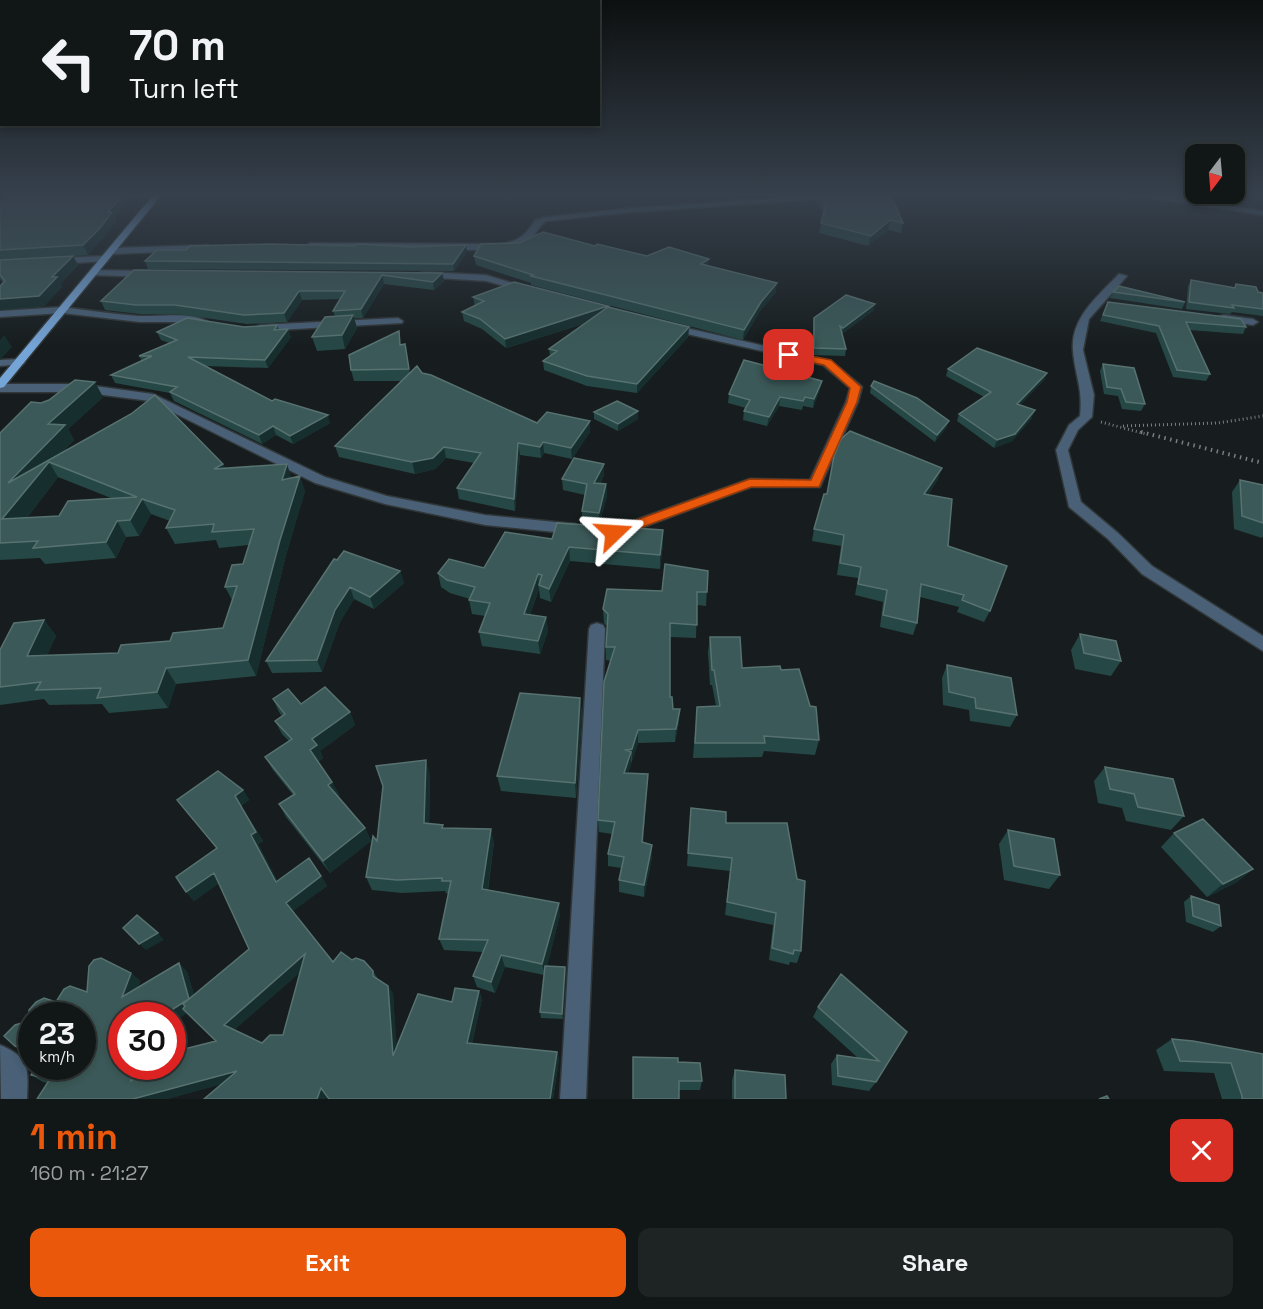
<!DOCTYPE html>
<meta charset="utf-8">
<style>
:root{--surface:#111616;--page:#1e2323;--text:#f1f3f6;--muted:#9c9fa1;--line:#303535;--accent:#ea580c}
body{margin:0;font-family:"Space Grotesk",sans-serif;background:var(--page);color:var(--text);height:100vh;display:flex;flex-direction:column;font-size:22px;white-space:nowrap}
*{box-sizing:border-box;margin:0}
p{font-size:20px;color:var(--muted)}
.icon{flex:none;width:33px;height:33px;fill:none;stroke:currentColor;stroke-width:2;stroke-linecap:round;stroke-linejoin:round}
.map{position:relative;height:1099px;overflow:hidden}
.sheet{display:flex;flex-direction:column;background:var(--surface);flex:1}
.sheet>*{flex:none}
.guide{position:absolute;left:0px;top:0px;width:600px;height:126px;box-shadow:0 3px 9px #0003,0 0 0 2px var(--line);background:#111616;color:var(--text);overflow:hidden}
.needle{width:39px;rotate:196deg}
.fabs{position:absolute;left:1185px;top:144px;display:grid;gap:12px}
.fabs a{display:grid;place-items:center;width:60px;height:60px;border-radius:12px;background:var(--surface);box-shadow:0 3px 9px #0003,0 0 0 2px var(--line);font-size:30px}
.speed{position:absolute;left:18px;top:1002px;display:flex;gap:12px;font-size:30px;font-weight:700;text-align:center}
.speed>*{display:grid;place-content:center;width:78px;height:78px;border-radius:50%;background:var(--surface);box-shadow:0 3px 9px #0003,0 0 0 2px var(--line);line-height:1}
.speed small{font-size:15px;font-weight:400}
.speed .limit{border:9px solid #d22;background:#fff;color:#111}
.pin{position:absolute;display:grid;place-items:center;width:51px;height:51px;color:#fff;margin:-26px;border-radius:12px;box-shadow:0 3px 9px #0006}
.me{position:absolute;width:66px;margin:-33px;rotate:70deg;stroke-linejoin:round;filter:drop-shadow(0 0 4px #0008)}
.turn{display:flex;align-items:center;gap:21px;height:126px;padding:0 30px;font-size:27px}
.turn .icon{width:78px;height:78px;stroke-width:2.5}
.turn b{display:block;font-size:42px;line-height:51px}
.round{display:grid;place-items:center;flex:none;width:63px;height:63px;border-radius:12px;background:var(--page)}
.overview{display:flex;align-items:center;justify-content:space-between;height:102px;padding:0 30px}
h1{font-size:36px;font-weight:700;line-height:45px;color:var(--accent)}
.button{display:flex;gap:12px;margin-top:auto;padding:12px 30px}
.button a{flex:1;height:69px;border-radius:12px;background:var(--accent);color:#fff;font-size:24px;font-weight:700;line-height:69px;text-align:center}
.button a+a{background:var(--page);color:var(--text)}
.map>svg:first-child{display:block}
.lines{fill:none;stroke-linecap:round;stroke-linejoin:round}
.minor-casing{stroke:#313738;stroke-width:3}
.primary-casing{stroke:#313738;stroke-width:3}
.path-far1{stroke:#797e7f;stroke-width:3;stroke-dasharray:1 3;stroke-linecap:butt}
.path{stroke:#797e7f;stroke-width:4;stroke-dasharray:1.5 4.5;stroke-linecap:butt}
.minor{fill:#496077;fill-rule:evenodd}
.primary{fill:#75a4d6;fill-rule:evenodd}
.wall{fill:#254745;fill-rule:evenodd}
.shaded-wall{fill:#162e2e}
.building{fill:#3b5958;stroke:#577270;stroke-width:1.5;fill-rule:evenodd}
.route{fill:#ea580c;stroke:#983908;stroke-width:1.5}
</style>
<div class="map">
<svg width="1263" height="1099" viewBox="0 0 1263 1099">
<rect width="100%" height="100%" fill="#171d1e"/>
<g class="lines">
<defs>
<path id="minor" d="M1076,193H1148L1263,211V215L1143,197Z
M108,194H163L159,196L111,198H108Z
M834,194L838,196L837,198L633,212L547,221C540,224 539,230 533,236C525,245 512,248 500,250L310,249L306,246L310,243L500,244C517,242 527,235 535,220L546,217L633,208Z
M208,245L212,248L211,250L112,254L108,251L112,248Z
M105,256L108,257V261L57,264L52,261L57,258Z
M93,270L150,271L155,274L150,277L90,275V271Z
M423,272L486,275L532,289L527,292L486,281L420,277V273Z
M1119,274L1127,276L1089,319L1083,350L1094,395L1092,417L1078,430L1068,450L1081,502L1118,533L1152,566L1263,636V651L1142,574L1108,539L1069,507L1056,450L1069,425L1080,416C1083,388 1075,376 1073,351C1070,318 1098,296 1119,274Z
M62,307C87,310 113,314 138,316C156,317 194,311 208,322L203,325L178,322H140L62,313L0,317V311Z
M1224,315L1253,319L1258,322L1253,325L1220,320V316Z
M398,318L403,321L402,323L260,331L255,328L260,325Z
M669,324L831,361L860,385L862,387L858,402L820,487H751L619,536L602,535L600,532L602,529L613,528L750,479L810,480L846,402L850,388L823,365L665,329V325Z
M19,359L25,362L23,364L0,366V360Z
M0,384H80L153,394L325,477L387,496L485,515L575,524L582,529L575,534L485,525L385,504L315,483L150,401L80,392H0Z
M597,623L603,625L605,629L586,1099H560L589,629L591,625Z
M0,1045C31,1058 28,1069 27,1099H1Z"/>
<path id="primary" d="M155,193H163L4,387L0,388V378Z"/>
</defs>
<!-- minor casing -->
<use href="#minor" class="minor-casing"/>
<!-- primary casing -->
<use href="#primary" class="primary-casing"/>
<!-- path-far1 -->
<path class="path-far1" d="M1101,422L1146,434
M1123,426L1218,423L1263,416"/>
<!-- path -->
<path class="path" d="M1141,432L1263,463"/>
<!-- minor -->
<use href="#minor" class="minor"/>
<!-- primary -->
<use href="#primary" class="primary"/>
</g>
<!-- wall -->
<path class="wall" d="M0,193H128L131,199L115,217L116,221L105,236L88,255L73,256L78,265L60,284L62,287L44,306L0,310V286L3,283L0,279Z
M816,193H890L903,223L901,233L888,230L868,246L819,233L824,213L815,201Z
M595,246L708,266L776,292L760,311L743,340L531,285V283L476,265L474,256Z
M467,252L454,271L148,269L145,261Z
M134,270L442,273L444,281L434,290L384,284L363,318H354L357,328L345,349L317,351L312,337L335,316L333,311L340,299L302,300L287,322L247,324L178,314H140L105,310L101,301Z
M1191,280L1234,288L1236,284L1258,292L1263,293V316L1232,312L1230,314L1186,309L1188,286Z
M1113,292L1185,302L1182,309L1110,298Z
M473,297L689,327L688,337L637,393L587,386L544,370L543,361L550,356L549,349L586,323L506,348L482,329L464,321L462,312L475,306Z
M1108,302L1246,327L1243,334L1189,330L1210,374L1206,381L1173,377L1156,333L1100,321Z
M874,310L842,334L846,349L845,356L813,355V325L814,318Z
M277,325L279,329L291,337L268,368L204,366L272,401L330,423L293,444L276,435L262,444L174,401L170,393L115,383L111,375L142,361L139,356L169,343L161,340L157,332Z
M402,345L410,373H422L537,423L590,432L572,459L544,453L541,458L520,455L515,511L459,499L457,488L474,463L446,458L435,469L415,474L339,457L335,446L401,381H354L351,370Z
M1103,364L1145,404L1141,411L1122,409L1118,396L1104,394L1100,371Z
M948,369L1047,373L1044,380L1020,405L1032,418L1012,441L994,448L957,421L959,414L984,397L946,376Z
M822,381L820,389L813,408L803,406L802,410L779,406L767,426L743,420L744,411L746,408L728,403L729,394Z
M871,386L949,421L946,428L935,442L870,393Z
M103,397L68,429L74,440L62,453L223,464L225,468L292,478L305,491L286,555L256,676L176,684L168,708L109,713L102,704L49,705L44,699L0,705V650L44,620L56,636L47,655L118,653L223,628L232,600L225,587L243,564L249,545L219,548L216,540L175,544L166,528L170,521L151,514L139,536L126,537L116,558L45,564L40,558L0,560V433L41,403ZM58,477L111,498L59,516L27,518Z
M594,412L638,419L618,431L594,419Z
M834,456L938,479L928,495L948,546L990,611L984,622L957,612L959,607L920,597L917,623L913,635L880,627L883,602L855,595L858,578L837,575L841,546L812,541L814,529L827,494Z
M604,475L600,484H606L607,496L599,524L582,523V511L585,495L563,490L562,479Z
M1240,480L1263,485V536L1262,538L1234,529L1232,492Z
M663,530V543L660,569L570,561L551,602L540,598L539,589L530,615L546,617L548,631L540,654L482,646L479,632L485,616L472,614L469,600L470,599L450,593L441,587L438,573L484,568L552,539Z
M334,559L400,571L404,583L374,609L354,599L340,622L322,672L272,673L266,661Z
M708,571L706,606L697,605L696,638L670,637V697L673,709L679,722L675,742L638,743L628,773L647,787L643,843L652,845V857L644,897L619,892V880L621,868L608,866V854L612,834L599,832L598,820L611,661L606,660V647L607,626L604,623L603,609L662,591Z
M1080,634L1121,661L1111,676L1075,669L1071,650Z
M710,637L742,668L781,670L819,740L815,755L764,751L762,757L693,758L697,707L716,706L712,685H710L708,652Z
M947,665L1017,715L1010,727L970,721L969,710L943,705L942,678Z
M580,698L582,713L576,798L501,791L497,776Z
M273,699L350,712L355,725L320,751L323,758L318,762L332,782L339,795L338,796L365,828L371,841L330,873L286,817L279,804L293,795L273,770L265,757L289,741L282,734L275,721L282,716L279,712Z
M1105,767L1184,816L1171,830L1126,821L1122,808L1098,803L1094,781Z
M218,771L243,790L249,800L241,806L263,841L258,844L277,881L309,858L321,876L327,886L292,911L333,962L341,952L352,960L356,958L364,961L373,971L378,979L388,986L393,994L396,1046L418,994L452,1002L455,988L479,991L482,999L472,1043L557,1052L559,1059L553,1099H329L327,1096L326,1099H204L221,1084L167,1099H37L48,1083L43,1082L31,1075L37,1066H82V1016H32V1054L15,1046L4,1036L15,1025L29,1021V1010L36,1002L44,998L56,1002L64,989L70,986L87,992L89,966L94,960L101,958L131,973L140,981L138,987L179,963L187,972L194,995L249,949L219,883L194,901L186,892L176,877L217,849L177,800ZM300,972L283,1035H270L262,1043L234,1030ZM187,1013L216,1041L172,1052V1066H151L142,1073L143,1066H122V1016H172V1022Z
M430,774L429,824L494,842L488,890L560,915L547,966L565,967L566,973L563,1019L541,1018L540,1012L544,975L505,967L495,993L477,987L473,976L483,952L444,950L439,939L448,894L446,893L445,891L402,893L372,890L366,877L377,841Z
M691,808L726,823L801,951L797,963L790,962L789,965L769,960L773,925L725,915L730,871L687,866Z
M1008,830L1060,875L1049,889L1004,880L999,844Z
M1174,833L1253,869L1237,882L1207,897L1161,847Z
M1191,896L1221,926L1213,932L1186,922L1184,902Z
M818,1007L907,1032L876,1082L869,1091L832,1085L831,1064L837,1055L858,1058L813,1017Z
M1172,1039L1263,1054V1099H1222L1214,1073L1164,1071L1156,1050Z
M678,1062L702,1081L700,1090H679Z
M735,1070L786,1099H732V1080Z"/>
<!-- shaded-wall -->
<path class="shaded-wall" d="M0,193H14L15,196L0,203Z
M125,193H128L131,199L115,217L116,221L105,236L88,255L83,245L108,212Z
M890,220L888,230L868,246L871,236Z
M466,245L467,252L454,271L453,264Z
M73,256L78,265L60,284L62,287L44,306L0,310V299L52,277Z
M709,259L708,268L701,264Z
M442,273L444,281L434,290L433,282Z
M382,275L384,284L363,318L361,309Z
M777,283L776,292L760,311L743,340L744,330L761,302Z
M299,291L302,300L287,322L284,313Z
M875,304L874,310L842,334L843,328Z
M608,306V316L506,348L505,339Z
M353,315L357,328L345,349L342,335Z
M689,327L688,337L637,393V384Z
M288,329L291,337L268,368L265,360Z
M4,335L12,347L0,360V340Z
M1047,373L1044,380L1014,411L1017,404Z
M822,381L820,389L813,408L814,399Z
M95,382L103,397L68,429L74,440L52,463L49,462L58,477L14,535L2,519L8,483L48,424Z
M780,397L779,406L767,426L769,417Z
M1035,410L1032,418L1012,441L994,448L997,440Z
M638,411V419L618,431V424Z
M328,415L330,423L293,444L290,436Z
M590,421V432L572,459L571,448Z
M949,421L946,428L935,442L937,435Z
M273,426L276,435L262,444L259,435Z
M543,442L544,453L541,458L540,447Z
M518,443L520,455L515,511L514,499Z
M444,447L446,458L435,469L415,474L412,462Z
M223,464L230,479L214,469Z
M287,464L292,480H282Z
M604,464V475L594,495V483Z
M942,468L938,479L921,505L924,494Z
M300,476L305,491L286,555L256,676L248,660L280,540Z
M606,484L607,496L599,524V513Z
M142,499L151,514L139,536L130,520Z
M117,521L126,537L116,558L106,542Z
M663,530V543L660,569V555Z
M569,547L570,561L551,602L549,589Z
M400,571L404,583L374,609L370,597Z
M538,574L539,589L526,627L524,614Z
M350,587L354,599L340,622L322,672L317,660L335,610Z
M546,617L548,631L540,654L538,641Z
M44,620L56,636L40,671L27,656Z
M166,668L176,684L168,708L157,692Z
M580,698L582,713L576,798L575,783Z
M680,709L679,722L675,742L676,729Z
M350,712L355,725L320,751L323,758L317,763L310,750L312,739Z
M638,730V743L632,762V749Z
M631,752V765L624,786V773Z
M426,760L430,774L429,836L424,823Z
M648,774L647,787L642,855V842Z
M332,782L339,795L335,798L328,785Z
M243,790L249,800L241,806L263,841L258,844L283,891L276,882L251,835L235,796Z
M365,828L371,841L330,873L323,861Z
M491,829L494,842L486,901L482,889Z
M652,845V857L644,897V885Z
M1253,869L1237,882L1207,897L1223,884Z
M214,873L221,882L194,901L186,892Z
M321,876L327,886L292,912L286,903Z
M559,903L560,915L545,975L542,964Z
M158,933L164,940L146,950L139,944Z
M305,954L311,963L232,1032L224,1025Z
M501,955L505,967L495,993L491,982Z
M179,963L187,972L198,1007L172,1022V1016H162Z
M565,967L566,973L563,1019L562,1014Z
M131,973L140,981L132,1004L122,997Z
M388,986L393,994L398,1063L393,1056Z
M479,991L482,999L470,1050L467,1043Z
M557,1052L559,1059L553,1099H550Z
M132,1066H143L142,1088L131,1081Z
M237,1071L245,1078L167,1099H133Z
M321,1088L328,1095L326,1099H317Z"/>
<!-- building -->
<path class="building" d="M63,193H125L108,212H112L101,227L83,245L0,250V202L13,195Z
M818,193H890L903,223L890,220L871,236L821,223L826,204Z
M543,232L595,246L597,244L647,256L669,247L709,259L701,264L777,283L761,302L744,330L531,276L533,275L474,256L481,244L519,243Z
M269,244L354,246L357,244L412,247L466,245L453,264L145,261L157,250H186L190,246Z
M73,256L52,277H57L39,296L0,299V286L5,281L0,275V260Z
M134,270L442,273L433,282L382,275L361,309L333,311L345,291H299L284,313L244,315L175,305H136L101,301Z
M1191,280L1235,288L1236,284L1256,287L1258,292L1263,293V309L1232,305L1234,308L1189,302Z
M514,282L608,306L505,339L480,319L462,312L484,301L473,297Z
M1119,286L1185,302L1113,292Z
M846,295L875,304L843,328L840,326L846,349L814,348V318Z
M1108,302L1241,319L1246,327L1186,322L1210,374L1177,370L1159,326L1103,315Z
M608,307L689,327L637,384L587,376L543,361L557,351L549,349Z
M353,315L342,335L312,337L325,317Z
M187,318L244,327L277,325L274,330L288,329L265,360L188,357L272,401L275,399L328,415L290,436L273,426L259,435L170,392L177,387L111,375L152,356H139L177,340L157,332Z
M399,331L400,345L405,344L409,369L351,370L349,355Z
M977,348L1047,373L1017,404L1035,410L1015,434L997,440L959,414L991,392L948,369Z
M744,360L822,381L814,399L805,397L803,401L780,397L769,417L744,411L750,400L729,394Z
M1103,364L1134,368L1145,404L1126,402L1121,389L1107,387Z
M417,366L422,373L431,375L537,423L547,412L590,421L571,448L543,442L540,447L518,443L514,499L457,488L481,453L444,447L433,458L412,462L335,446Z
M75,380L95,382L48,424L65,425L8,483L131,414L155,395L223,464L214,469L287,464L282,480L300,476L280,540L248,660L166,668L157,692L97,698L101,688L36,690L41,682L0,687V650L14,623L44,620L27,656L118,653L121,645L170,641L173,633L223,628L237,586L225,587L232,565L243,564L254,529L212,532L214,524L166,528L175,510L142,499L130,520L117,521L106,542L33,548L38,541L0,543V433L31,402L41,403L49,400ZM49,462L137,497L68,501L59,516L2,519Z
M874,381L917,398L949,421L937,435L871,386Z
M617,401L638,411L618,424L594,412Z
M850,431L942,468L924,494L952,499L948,546L1007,566L990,611L962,600L964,595L921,584L917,623L883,615L887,590L858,584L861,567L840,563L844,535L814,529L824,494H827L834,456L841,439Z
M574,458L604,464L594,483L606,484L599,513L582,511L587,484L562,479Z
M1240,480L1263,485V523L1242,516Z
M557,523L663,530L660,555L569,547L549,589L539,585L542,575L538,574L524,614L546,617L538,641L479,632L490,603L469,600L475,587L447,580L438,573L449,559L484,568L505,532L552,539Z
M344,551L400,571L370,597L350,587L335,610L317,660L266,661L334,559L337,560Z
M665,564L708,571L707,592H697V625L670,623V697H672L673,709H680L676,729L638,730L632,749L626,750L631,752L624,773L648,774L642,842L652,845L644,885L619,880L624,857L608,854L615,822L598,820L604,682L615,647H606L608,614L603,609L607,589L662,591Z
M1080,634L1116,641L1121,661L1084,653Z
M710,637H740L742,668L780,666L781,670L799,669L810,706L816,707L819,740L764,736L765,743H695L697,707L720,706L714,670H712Z
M947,665L1011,678L1017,715L976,708L975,698L949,692Z
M325,687L350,712L312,739L317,745L310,750L332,782L328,785L365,828L323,861L279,804L295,794L265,757L292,739L275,721L285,714L273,699L288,689L301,704Z
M520,693L580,698L575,783L497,776Z
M426,760L424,823L443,825L442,828L491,829L482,889L559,903L542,964L501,955L491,982L473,976L488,940L439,939L451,881H442V878L397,880L366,877L373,836L377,841L383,786L376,766Z
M1105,767L1173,779L1184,816L1138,807L1134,794L1110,789Z
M218,771L243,790L235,796L256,832L251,835L276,882L309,858L321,876L286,903L333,962L341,952L352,960L356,958L364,961L373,971V976L388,986L393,1056L418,994L452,1002L455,988L479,991L467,1043L557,1052L550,1099H329L321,1088L317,1099H204L237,1071L133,1099H37L50,1079L31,1075L37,1066H82V1016H32V1052L15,1046L4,1036L15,1025L29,1021V1010L36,1002L44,998L56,1002L64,989L70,986L87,992L89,966L94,960L101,958L131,973L122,997L179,963L189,999L162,1016H122V1066H132L131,1081L151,1066H172V1052L216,1041L183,1009L185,1006L183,1004L249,949L214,873L186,892L176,877L217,848L177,800ZM305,954L283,1035H270L262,1043L224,1025Z
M691,808L726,812V823H787L797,879L805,881L801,951L794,950L793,954L772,948L776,913L727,902L732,858L688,853Z
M1203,819L1253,869L1223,884L1174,833Z
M1008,830L1054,839L1060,875L1014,866Z
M1191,896L1219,905L1221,926L1193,916Z
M137,915L158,933L139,944L123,928Z
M545,966L565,967L562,1014L540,1012Z
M841,974L907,1032L876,1082L838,1076L837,1055L879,1061L818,1007Z
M1172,1039L1193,1041L1263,1054V1099H1242V1096L1231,1063L1180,1061Z
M633,1057L678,1058V1062L700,1063L702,1081H679V1099H633Z
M735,1070L785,1075L786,1099H735Z
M1107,1096L1109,1099H1099Z"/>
<!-- sky -->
<linearGradient id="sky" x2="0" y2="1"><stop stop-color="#0d1010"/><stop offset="0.56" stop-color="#36404c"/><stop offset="1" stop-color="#36404c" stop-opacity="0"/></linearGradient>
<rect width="1263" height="347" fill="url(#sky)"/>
<!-- route -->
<path class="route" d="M789,352L831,360L861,387L857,402L819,487H751L618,536H609L607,533L609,530L750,479L811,480L847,402L850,388L824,365L786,357L784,355Z"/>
</svg>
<div class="fabs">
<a><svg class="needle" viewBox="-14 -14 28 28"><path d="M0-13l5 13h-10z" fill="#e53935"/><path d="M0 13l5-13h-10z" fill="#9c9fa1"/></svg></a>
</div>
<div class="speed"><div>23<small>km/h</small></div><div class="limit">30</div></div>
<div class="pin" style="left:789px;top:355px;background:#d93025"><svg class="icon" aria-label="arrive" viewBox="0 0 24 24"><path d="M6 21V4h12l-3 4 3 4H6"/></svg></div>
<svg class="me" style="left:614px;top:533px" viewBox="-20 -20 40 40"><path d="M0-17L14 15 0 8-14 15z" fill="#ea580c" stroke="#fff" stroke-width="4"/></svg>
<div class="guide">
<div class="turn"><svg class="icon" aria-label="left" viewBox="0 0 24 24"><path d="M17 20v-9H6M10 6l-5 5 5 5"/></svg><div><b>70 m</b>Turn left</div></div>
</div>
</div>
<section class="sheet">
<div class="overview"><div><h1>1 min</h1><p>160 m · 21:27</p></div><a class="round" style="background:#d93025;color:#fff"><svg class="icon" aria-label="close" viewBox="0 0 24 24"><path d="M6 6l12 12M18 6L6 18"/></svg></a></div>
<div class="button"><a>Exit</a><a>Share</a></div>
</section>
